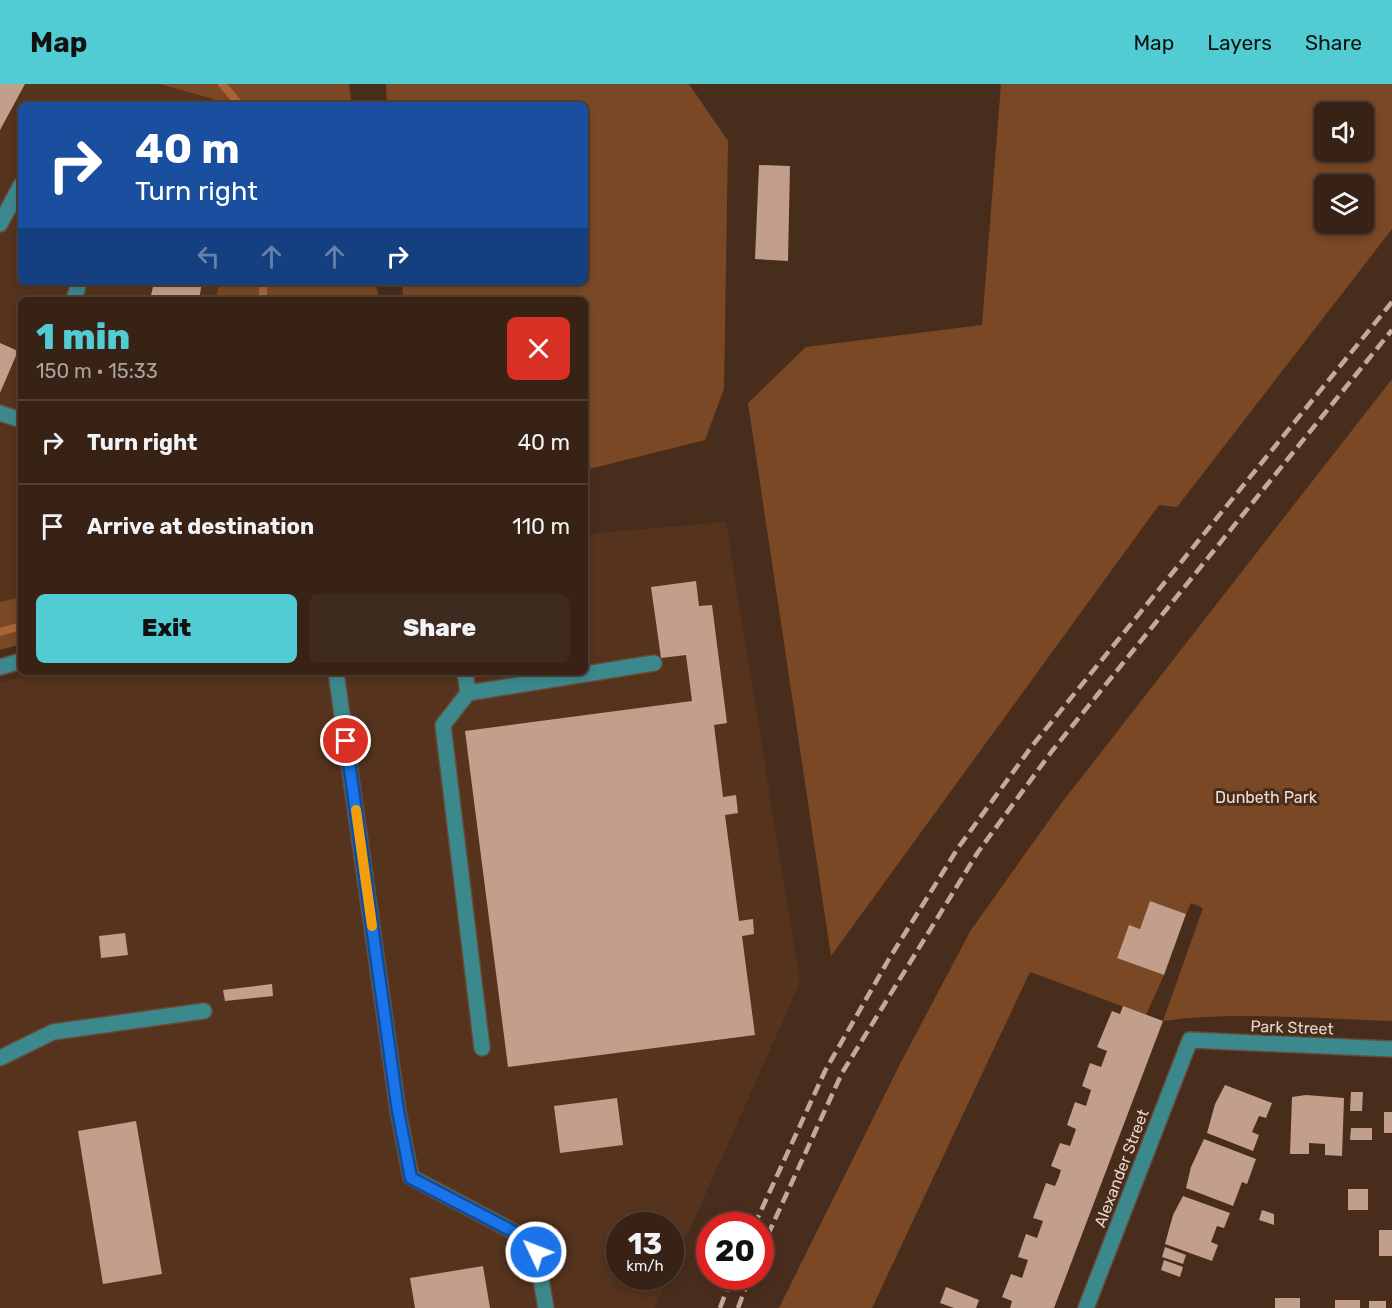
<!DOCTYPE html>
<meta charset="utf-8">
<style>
:root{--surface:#372215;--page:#3e2a1e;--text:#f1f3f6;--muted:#aaa4a0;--line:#513f34;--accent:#51ccd3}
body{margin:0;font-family:Rubik,sans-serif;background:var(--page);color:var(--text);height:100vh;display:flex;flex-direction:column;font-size:22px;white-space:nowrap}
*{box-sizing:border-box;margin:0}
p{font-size:20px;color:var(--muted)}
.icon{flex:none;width:33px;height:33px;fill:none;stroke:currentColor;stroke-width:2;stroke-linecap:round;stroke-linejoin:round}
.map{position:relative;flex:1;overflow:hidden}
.sheet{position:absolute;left:18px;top:213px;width:570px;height:378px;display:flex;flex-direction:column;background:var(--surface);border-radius:9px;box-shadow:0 3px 9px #0003,0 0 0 2px var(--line)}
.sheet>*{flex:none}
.top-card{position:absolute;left:18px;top:18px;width:570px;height:183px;border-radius:9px;box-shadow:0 3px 9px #0003,0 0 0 2px var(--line);background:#1a4fa0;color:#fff;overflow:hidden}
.fabs{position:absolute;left:1314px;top:18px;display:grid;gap:12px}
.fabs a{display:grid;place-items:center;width:60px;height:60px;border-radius:9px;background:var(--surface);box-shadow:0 3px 9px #0003,0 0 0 2px var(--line);font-size:30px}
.speed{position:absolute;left:606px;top:1128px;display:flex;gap:12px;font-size:30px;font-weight:700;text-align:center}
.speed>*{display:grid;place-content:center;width:78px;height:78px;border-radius:50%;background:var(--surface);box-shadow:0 3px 9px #0003,0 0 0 2px var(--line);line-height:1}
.speed small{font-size:15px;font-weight:400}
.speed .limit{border:9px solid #d22;background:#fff;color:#111}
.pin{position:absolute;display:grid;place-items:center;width:51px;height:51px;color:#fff;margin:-26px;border:3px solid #fff;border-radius:50%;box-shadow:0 2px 6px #0007}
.me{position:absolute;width:66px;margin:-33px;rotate:313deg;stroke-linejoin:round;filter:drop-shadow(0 0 4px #0008)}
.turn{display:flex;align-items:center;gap:21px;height:126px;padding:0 18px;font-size:27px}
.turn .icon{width:78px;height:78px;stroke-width:2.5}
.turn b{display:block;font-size:42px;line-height:51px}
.lanes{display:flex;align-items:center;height:57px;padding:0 18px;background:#0003;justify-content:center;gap:30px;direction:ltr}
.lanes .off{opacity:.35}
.round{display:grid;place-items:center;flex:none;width:63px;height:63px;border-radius:9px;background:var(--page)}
.summary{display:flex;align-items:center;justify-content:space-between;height:102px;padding:0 18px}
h1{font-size:36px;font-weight:800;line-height:45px;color:var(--accent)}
.button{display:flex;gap:12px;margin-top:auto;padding:12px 18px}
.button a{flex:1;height:69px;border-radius:9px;background:var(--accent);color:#111;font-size:24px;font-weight:800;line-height:69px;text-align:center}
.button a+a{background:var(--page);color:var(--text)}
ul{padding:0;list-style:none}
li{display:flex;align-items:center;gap:18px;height:84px;padding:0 18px;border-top:2px solid var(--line)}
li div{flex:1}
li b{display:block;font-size:22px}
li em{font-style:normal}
header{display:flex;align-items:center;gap:36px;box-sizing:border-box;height:84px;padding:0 30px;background:var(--accent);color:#111}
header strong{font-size:28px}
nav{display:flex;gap:33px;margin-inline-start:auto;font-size:21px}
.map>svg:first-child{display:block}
.built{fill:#55331d}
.green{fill:#7a4825;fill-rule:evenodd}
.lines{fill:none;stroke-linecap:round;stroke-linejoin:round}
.stream{stroke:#aa6536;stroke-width:8}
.building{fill:#c19f8b}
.minor-casing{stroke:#664b3c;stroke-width:18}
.minor{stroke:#3c898d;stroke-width:15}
.rail{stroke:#bfaa9f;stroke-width:4.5;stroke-dasharray:12 6;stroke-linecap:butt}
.route-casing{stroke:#114b97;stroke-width:15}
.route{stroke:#1a73e8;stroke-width:10}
.slow{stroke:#f59e0b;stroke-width:10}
.labels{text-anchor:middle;stroke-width:6;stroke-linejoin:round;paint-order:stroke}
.park-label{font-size:16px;fill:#f1ddd1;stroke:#492d1c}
.street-label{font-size:16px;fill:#e8d6cc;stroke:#492d1c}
</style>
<header>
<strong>Map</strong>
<nav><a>Map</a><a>Layers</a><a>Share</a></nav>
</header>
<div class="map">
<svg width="1392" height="1224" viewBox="0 0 1392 1224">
<rect width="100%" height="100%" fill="#492d1c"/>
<!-- built -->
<path class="built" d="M0,0H160L213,15L221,21H21V198H219L216,216H21V513L0,518Z
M726,438L800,899L671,1187L670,1142H620V1192L668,1193L655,1224H0V599L37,588H585V450Z"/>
<!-- green -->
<path class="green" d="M160,0H349L352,21H221L213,15Z
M386,0H689L728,57L724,305L705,356L585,386V216H403L402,198H585V21H387Z
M1001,0H1392V145L1177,423L1159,421L831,872L748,319L806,263L982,241ZM1324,28H1364V68H1324ZM1324,100H1364V140H1324Z
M219,198H376L379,216H216Z
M1392,295V937C1319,935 1235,927 1163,937L1203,824L1191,819L1186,830L1150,817L1140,845L1129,842L1117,873L1164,891L1146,931L1030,888L872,1224H779L901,978L971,846L1060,721Z
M21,513V560L0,566V518Z"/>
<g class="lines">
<!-- stream -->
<path class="stream" d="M222,0L240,21
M263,216V198
M0,548L21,542"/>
</g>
<!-- building -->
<path class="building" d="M0,0H25L0,46Z
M759,81L790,82L788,177L755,175Z
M154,198H202L199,216H150Z
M0,259L18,267L0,309Z
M696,497L699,522L712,521L727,639L714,641L723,713L736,711L738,729L725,731L739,837L753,835L754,850L742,852L755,951L508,983L465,647L692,617L686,571L661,574L651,503Z
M1150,817L1186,830L1164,891L1117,874L1129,841L1140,845Z
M125,849L128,871L101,874L99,852Z
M272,900L273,912L225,917L223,906Z
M1123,922L1163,937L1054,1224H1010L1012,1217L1002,1213L1011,1190L1022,1194L1028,1176L1018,1173L1026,1150L1037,1154L1043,1137L1033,1134L1046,1099L1055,1102L1058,1095L1061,1086L1051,1082L1060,1059L1070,1062L1076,1045L1067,1041L1075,1018L1086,1022L1091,1006L1082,1002L1090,979L1101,983L1107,967L1097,963L1112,927L1120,930Z
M1225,1001L1272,1019L1266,1034L1259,1032L1252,1048L1259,1051L1253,1067L1207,1049L1215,1020Z
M1351,1008H1363L1362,1027H1350Z
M1306,1011L1344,1014L1342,1072L1325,1071V1060L1309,1059V1070H1290L1292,1013Z
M617,1014L623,1061L560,1069L554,1022Z
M1384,1028H1392V1049H1384Z
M136,1037L162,1190L103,1200L78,1047Z
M1351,1044H1372V1056H1350Z
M1204,1055L1256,1075L1247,1100L1242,1098L1233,1122L1186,1104L1191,1083Z
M1348,1105H1368V1126H1348Z
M1183,1112L1230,1129L1224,1144L1217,1142L1211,1158L1218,1161L1212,1177L1165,1160L1173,1131Z
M1262,1126L1274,1130V1141L1259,1136Z
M1379,1146H1392V1172H1379Z
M1165,1163L1186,1171L1183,1180L1162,1173Z
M1164,1176L1183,1183L1180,1193L1161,1186Z
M483,1182L490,1224H415L410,1194Z
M946,1203L979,1216L976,1224H954L940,1219Z
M1275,1214H1300V1224H1275Z
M1335,1216H1360V1224H1335Z
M1369,1217H1386V1224H1369Z"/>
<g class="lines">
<defs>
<path id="minor" d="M0,140L21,101
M74,216L79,198
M0,329L21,336
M0,583L21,577
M336,588L398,1027L411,1093L516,1149L536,1168L546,1224
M465,588L468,609
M482,964L443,641L468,609L654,579
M0,974L53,948L204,927
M1086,1224L1190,956L1392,965"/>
</defs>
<!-- minor casing -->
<use href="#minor" class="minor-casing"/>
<!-- minor -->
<use href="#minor" class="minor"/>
<!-- rail -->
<path class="rail" d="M754,1142L825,987L889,875L958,764L1032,662L1392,218
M760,1168L842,989L978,768L1052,667L1392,246
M720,1224L732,1192
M738,1224L750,1192"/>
</g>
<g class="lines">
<defs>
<path id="route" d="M346,657L398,1027L411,1094L516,1149L536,1168"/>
</defs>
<!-- route casing -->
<use href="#route" class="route-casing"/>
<!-- route -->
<use href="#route" class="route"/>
<!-- slow -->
<path class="slow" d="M356,726L372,842"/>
</g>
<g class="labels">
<!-- park labels -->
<g class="park-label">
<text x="1266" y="719">Dunbeth Park</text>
</g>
<!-- street labels -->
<g class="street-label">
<text transform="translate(1292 943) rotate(2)" y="6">Park Street</text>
<text transform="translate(1121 1084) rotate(-69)" y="6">Alexander Street</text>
</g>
</g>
</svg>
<div class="fabs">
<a><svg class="icon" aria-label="sound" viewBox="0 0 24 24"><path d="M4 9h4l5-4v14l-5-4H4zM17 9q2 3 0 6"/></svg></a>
<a><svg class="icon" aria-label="layers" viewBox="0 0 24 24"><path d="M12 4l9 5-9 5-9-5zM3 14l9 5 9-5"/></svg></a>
</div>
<div class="speed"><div>13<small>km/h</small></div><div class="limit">20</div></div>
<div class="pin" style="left:346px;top:657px;background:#d93025"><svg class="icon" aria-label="arrive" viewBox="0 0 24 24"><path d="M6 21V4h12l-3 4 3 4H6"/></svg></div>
<svg class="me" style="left:536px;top:1168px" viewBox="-20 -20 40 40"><circle r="17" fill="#1a73e8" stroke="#fff" stroke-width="3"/><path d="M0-11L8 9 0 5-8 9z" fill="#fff"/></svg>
<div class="top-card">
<div class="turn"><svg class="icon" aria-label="right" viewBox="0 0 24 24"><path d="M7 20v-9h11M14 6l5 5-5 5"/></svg><div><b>40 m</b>Turn right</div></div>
<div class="lanes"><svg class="icon off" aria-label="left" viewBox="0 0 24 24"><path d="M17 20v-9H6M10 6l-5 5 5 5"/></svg><svg class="icon off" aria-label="ahead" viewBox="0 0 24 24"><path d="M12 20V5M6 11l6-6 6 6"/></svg><svg class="icon off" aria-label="ahead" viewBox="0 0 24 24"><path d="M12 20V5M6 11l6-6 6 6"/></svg><svg class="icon" aria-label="right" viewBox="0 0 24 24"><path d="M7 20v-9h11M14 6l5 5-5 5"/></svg></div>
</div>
<section class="sheet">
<div class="summary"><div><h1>1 min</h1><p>150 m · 15:33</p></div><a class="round" style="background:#d93025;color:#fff"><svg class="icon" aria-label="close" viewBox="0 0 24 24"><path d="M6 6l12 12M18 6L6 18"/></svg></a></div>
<ul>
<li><svg class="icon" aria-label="right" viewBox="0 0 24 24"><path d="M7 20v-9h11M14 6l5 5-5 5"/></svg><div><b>Turn right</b></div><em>40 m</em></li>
<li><svg class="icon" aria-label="arrive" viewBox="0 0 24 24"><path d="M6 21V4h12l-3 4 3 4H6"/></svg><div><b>Arrive at destination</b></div><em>110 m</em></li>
</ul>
<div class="button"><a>Exit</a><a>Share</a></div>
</section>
</div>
